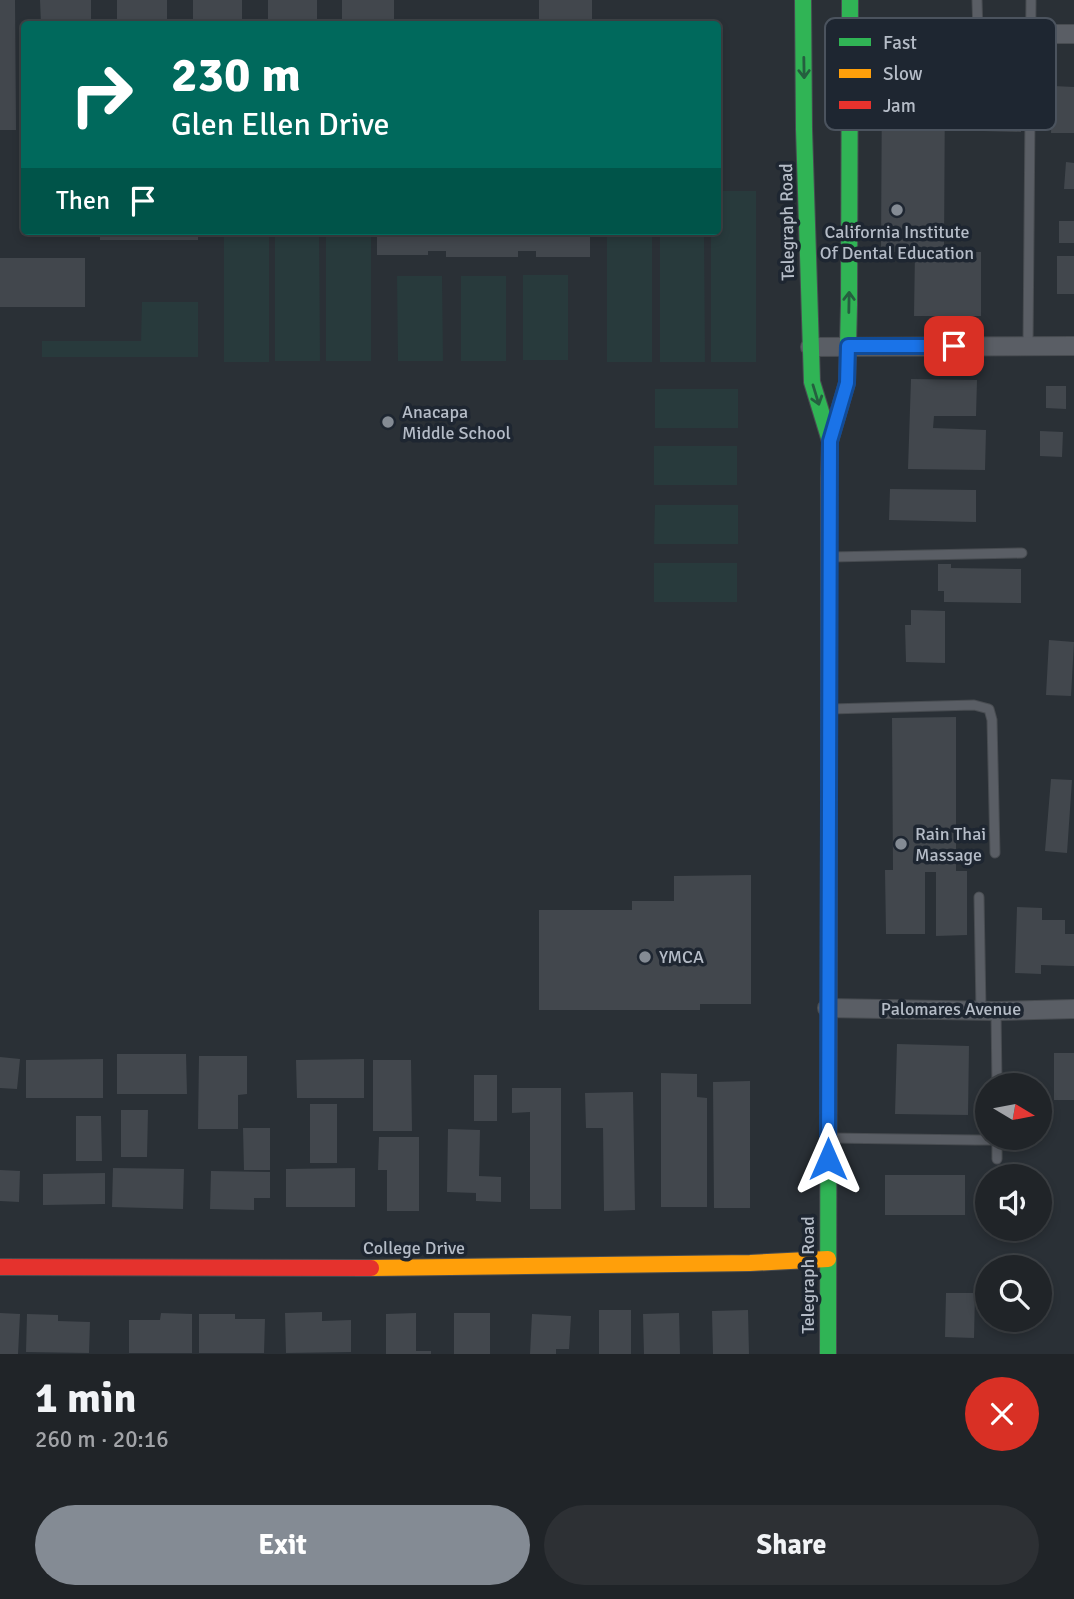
<!DOCTYPE html>
<meta charset="utf-8">
<style>
:root{--surface:#202428;--page:#2d3034;--text:#f1f3f6;--muted:#a2a4a8;--line:#3d4145;--accent:#848b94}
body{margin:0;font-family:Signika,sans-serif;background:var(--page);color:var(--text);height:100vh;display:flex;flex-direction:column;font-size:26px;white-space:nowrap}
*{box-sizing:border-box;margin:0}
p{font-size:23px;color:var(--muted)}
.icon{flex:none;width:38px;height:38px;fill:none;stroke:currentColor;stroke-width:2;stroke-linecap:round;stroke-linejoin:round}
.map{position:relative;height:1354px;overflow:hidden}
.side{display:flex;flex-direction:column;background:var(--surface);flex:1}
.side>*{flex:none}
.guide{position:absolute;left:21px;top:21px;width:700px;height:214px;border-radius:7px;box-shadow:0 4px 10px #0003,0 0 0 2px var(--line);background:#00695c;color:#fff;overflow:hidden}
.needle{width:46px;rotate:100deg}
.buttons{position:absolute;left:975px;top:1073px;display:grid;gap:14px}
.buttons a{display:grid;place-items:center;width:77px;height:77px;border-radius:50%;background:var(--surface);box-shadow:0 4px 10px #0003,0 0 0 2px var(--line);font-size:35px}
.pin{position:absolute;display:grid;place-items:center;width:60px;height:60px;color:#fff;margin:-30px;border-radius:14px;box-shadow:0 4px 10px #0006}
.me{position:absolute;width:77px;margin:-38px;rotate:0deg;stroke-linejoin:round;filter:drop-shadow(0 0 5px #0008)}
.turn{display:flex;align-items:center;gap:24px;height:147px;padding:0 35px;font-size:32px}
.turn .icon{width:91px;height:91px;stroke-width:2.5}
.turn b{display:block;font-size:49px;line-height:60px}
.then{display:flex;align-items:center;height:66px;padding:0 35px;background:#0003;gap:14px;font-size:26px}
.round{display:grid;place-items:center;flex:none;width:74px;height:74px;border-radius:37px;background:var(--page)}
.summary{display:flex;align-items:center;justify-content:space-between;height:119px;padding:0 35px}
h1{font-size:42px;font-weight:800;line-height:52px}
.cta{display:flex;gap:14px;margin-top:auto;padding:14px 35px}
.cta a{flex:1;height:80px;border-radius:42px;background:var(--accent);color:#fff;font-size:28px;font-weight:800;line-height:80px;text-align:center}
.cta a+a{background:var(--page);color:var(--text)}
.map>svg:first-child{display:block}
.green{fill:#283a3c}
.building{fill:#42474d}
.lines{fill:none;stroke-linecap:round;stroke-linejoin:round}
.lane-casing{stroke:#484c51;stroke-width:11}
.street-casing{stroke:#484c51;stroke-width:20}
.fast-casing{stroke:#484c51;stroke-width:18}
.slow-casing{stroke:#484c51;stroke-width:18}
.jam-casing{stroke:#484c51;stroke-width:18}
.lane{stroke:#5a5e65;stroke-width:9}
.street{stroke:#5a5e65;stroke-width:18}
.fast{stroke:#30b455;stroke-width:16}
.slow{stroke:#ff9f0a;stroke-width:16}
.jam{stroke:#e5322d;stroke-width:16}
.oneway{stroke:#255f3f}
.route-casing{stroke:#114b97;stroke-width:18}
.route{stroke:#1a73e8;stroke-width:12}
.poi-dot{fill:#848b94;stroke:#1e2631;stroke-width:2.5}
.labels{text-anchor:middle;stroke-width:7;stroke-linejoin:round;paint-order:stroke}
.street-label{font-size:18px;fill:#b5bcc7;stroke:#1e2631}
.poi-label{font-size:18px;fill:#b5bcc7;stroke:#1e2631;text-anchor:start}
.key{fill:#1e2631;stroke:#4b535e;stroke-width:2}
.key-label{font-size:19px;fill:#b5bcc7}
</style>
<div class="map">
<svg width="1074" height="1354" viewBox="0 0 1074 1354">
<rect width="100%" height="100%" fill="#2a3036"/>
<!-- green -->
<path class="green" d="M718,191H756V362H711V231H718Z
M224,231H269V362H224Z
M275,231H319L320,361H275Z
M326,231H371V361H326Z
M607,231H652V362H607Z
M660,231H704L705,362H660Z
M523,275H568V360H523Z
M397,276H442L443,361H398Z
M461,276H506V361H461Z
M142,302H198V357H42V341H141Z
M655,389H738V428H655Z
M654,446H737V485H654Z
M655,505H738V544H654Z
M654,563H737V602H654Z"/>
<!-- building -->
<path class="building" d="M0,0H15L16,130H0Z
M40,0H91V24H41Z
M117,0H167V24H117Z
M193,0H242V24H193Z
M268,0H317V24H268Z
M342,0H394V24H342Z
M539,0H592V24H539Z
M986,70L1024,72L1021,132L983,131Z
M882,73H922V80H945L944,252H981V316H914L915,252H881Z
M1053,86L1074,87V133H1051Z
M1066,162L1074,163V189H1064Z
M1059,221H1074V243H1059Z
M100,231H198V240H100Z
M377,231H590V257H536V251H518V257H446V251H428V255H377Z
M1057,256H1074V294H1057Z
M0,258H85V307H0Z
M911,379L977,380L976,416H934L933,428L986,430L985,470L908,469Z
M1046,386H1066V409L1046,408Z
M1040,431L1063,432L1062,457L1040,456Z
M890,489L976,490V522L889,520Z
M938,564H951V568L1021,569V603L944,602V591H938Z
M911,610L945,611V663L906,662L905,625H911Z
M1049,640L1074,642L1071,696L1046,695Z
M956,717V871H967V935L936,936V872H925V934H886L885,870H893L892,718Z
M1051,779L1072,780L1067,853L1045,851Z
M751,875V1004H700V1010H539V910H632V901H674V876Z
M1017,907L1042,908V920H1065V934H1074V966L1041,965V974L1015,973Z
M897,1044L969,1046L968,1115L895,1114Z
M1054,1053H1074V1100H1054Z
M117,1054H186L187,1094H117Z
M199,1056H247V1094L238,1095V1129H198Z
M0,1057L20,1059L17,1089L0,1088Z
M103,1059V1098H26V1060Z
M364,1059V1098H297L296,1060Z
M373,1060H411L412,1131H373Z
M661,1073L697,1074V1097L707,1098V1207H661Z
M474,1075H497V1121H474Z
M750,1081V1208H714L713,1082Z
M512,1088H561V1209H530V1112L512,1113Z
M633,1092L635,1210L604,1211L603,1128H586L585,1093Z
M310,1104H337V1163H310Z
M121,1110H148L147,1157H121Z
M76,1116H101L102,1161H76Z
M243,1128H270V1170H244Z
M448,1129L480,1130L479,1176L501,1177V1202L476,1201V1193L447,1192Z
M379,1137H419V1211H387V1170H378Z
M113,1168L184,1169L183,1209L112,1207Z
M355,1168V1207H286V1169Z
M0,1170L20,1171L19,1202L0,1201Z
M211,1171L270,1172V1198H254V1210L210,1209Z
M105,1173V1204L43,1205V1174Z
M885,1175H965V1215H885Z
M946,1293H975L974,1338L945,1337Z
M599,1310H631V1354H599Z
M748,1310L749,1354H713L712,1311Z
M322,1312V1321L351,1320V1352L286,1353L285,1313Z
M0,1313L20,1314L18,1354H0Z
M161,1313L192,1314V1353H129V1320H160Z
M416,1313V1351H431V1354H386V1314Z
M454,1313H490V1354H454Z
M679,1313L680,1354H644L643,1314Z
M27,1314L58,1315V1321L90,1322L89,1353L26,1352Z
M199,1314H235V1319H265L264,1353H199Z
M532,1314L571,1316L569,1349H556V1354H530Z"/>
<g class="lines">
<defs>
<path id="lane" d="M977,0L978,34
M1028,346L1031,0
M831,557L1022,553
M830,709L974,705L989,709L992,720L995,853
M979,897L981,1010
M996,1011L997,1085
M829,1138L975,1140H997V1138
M997,1159V1140"/>
<path id="street" d="M850,34H1074
M810,347L1074,346
M827,1008L996,1011L1074,1009"/>
<path id="fast" d="M803,0L804,129L812,382L830,441
M829,478L830,441L847,383L849,305L850,0
M828,1354L829,830"/>
<path id="slow" d="M829,830V478
M371,1268L750,1263L828,1259"/>
<path id="jam" d="M0,1267L371,1268"/>
</defs>
<!-- lane casing -->
<use href="#lane" class="lane-casing"/>
<!-- street casing -->
<use href="#street" class="street-casing"/>
<!-- fast casing -->
<use href="#fast" class="fast-casing"/>
<!-- slow casing -->
<use href="#slow" class="slow-casing"/>
<!-- jam casing -->
<use href="#jam" class="jam-casing"/>
<!-- lane -->
<use href="#lane" class="lane"/>
<!-- street -->
<use href="#street" class="street"/>
<!-- fast -->
<use href="#fast" class="fast"/>
<!-- slow -->
<use href="#slow" class="slow"/>
<!-- jam -->
<use href="#jam" class="jam"/>
</g>
<!-- one-way arrows -->
<defs><path id="oneway-shaft" d="M-6 0H5M1.5-3L5.5 0L1.5 3" fill="none" stroke-width="1.6" stroke-linecap="round" stroke-linejoin="round" transform="scale(1.75)"/></defs>
<g class="oneway">
<use href="#oneway-shaft" transform="translate(804 68) rotate(89)"/>
<use href="#oneway-shaft" transform="translate(849 302) rotate(-89)"/>
<use href="#oneway-shaft" transform="translate(816 395) rotate(73)"/>
</g>
<g class="lines">
<defs>
<path id="route" d="M828,1159L830,441L847,383L848,346H954"/>
</defs>
<!-- route casing -->
<use href="#route" class="route-casing"/>
<!-- route -->
<use href="#route" class="route"/>
</g>
<!-- markers -->
<g class="poi-dot">
<circle cx="897" cy="210" r="7"/>
<circle cx="388" cy="422" r="7"/>
<circle cx="901" cy="844" r="7"/>
<circle cx="645" cy="957" r="7"/>
</g>
<g class="labels">
<!-- street labels -->
<g class="street-label">
<text transform="translate(787 222) rotate(-91)" y="6">Telegraph Road</text>
<text x="951" y="1015">Palomares Avenue</text>
<text x="414" y="1254">College Drive</text>
<text transform="translate(808 1275) rotate(-90)" y="6">Telegraph Road</text>
</g>
<!-- poi labels -->
<g class="poi-label">
<text x="897" y="238" text-anchor="middle">California Institute<tspan x="897" dy="21">Of Dental Education</tspan></text>
<text x="402" y="418">Anacapa<tspan x="402" dy="21">Middle School</tspan></text>
<text x="915" y="840">Rain Thai<tspan x="915" dy="21">Massage</tspan></text>
<text x="659" y="963">YMCA</text>
</g>
</g>
<!-- legend -->
<rect x="825" y="18" width="231" height="112" rx="10" class="key"/>
<rect x="839" y="38" width="32" height="8" fill="#30b455"/>
<rect x="839" y="69" width="32" height="9" fill="#ff9f0a"/>
<rect x="839" y="101" width="32" height="8" fill="#e5322d"/>
<g class="key-label">
<text x="883" y="49">Fast</text>
<text x="883" y="80">Slow</text>
<text x="883" y="112">Jam</text>
</g>
</svg>
<div class="buttons">
<a><svg class="needle" viewBox="-14 -14 28 28"><path d="M0-13l5 13h-10z" fill="#e53935"/><path d="M0 13l5-13h-10z" fill="#a2a4a8"/></svg></a>
<a><svg class="icon" aria-label="sound" viewBox="0 0 24 24"><path d="M4 9h4l5-4v14l-5-4H4zM17 9q2 3 0 6"/></svg></a>
<a><svg class="icon" aria-label="search" viewBox="0 0 24 24"><circle cx="10" cy="10" r="6"/><path d="M15 15l6 6"/></svg></a>
</div>
<div class="pin" style="left:954px;top:346px;background:#d93025"><svg class="icon" aria-label="arrive" viewBox="0 0 24 24"><path d="M6 21V4h12l-3 4 3 4H6"/></svg></div>
<svg class="me" style="left:828px;top:1159px" viewBox="-20 -20 40 40"><path d="M0-17L14 15 0 8-14 15z" fill="#1a73e8" stroke="#fff" stroke-width="4"/></svg>
<div class="guide">
<div class="turn"><svg class="icon" aria-label="right" viewBox="0 0 24 24"><path d="M7 20v-9h11M14 6l5 5-5 5"/></svg><div><b>230 m</b>Glen Ellen Drive</div></div>
<div class="then">Then<svg class="icon" aria-label="arrive" viewBox="0 0 24 24"><path d="M6 21V4h12l-3 4 3 4H6"/></svg></div>
</div>
</div>
<section class="side">
<div class="summary"><div><h1>1 min</h1><p>260 m · 20:16</p></div><a class="round" style="background:#d93025;color:#fff"><svg class="icon" aria-label="close" viewBox="0 0 24 24"><path d="M6 6l12 12M18 6L6 18"/></svg></a></div>
<div class="cta"><a>Exit</a><a>Share</a></div>
</section>
